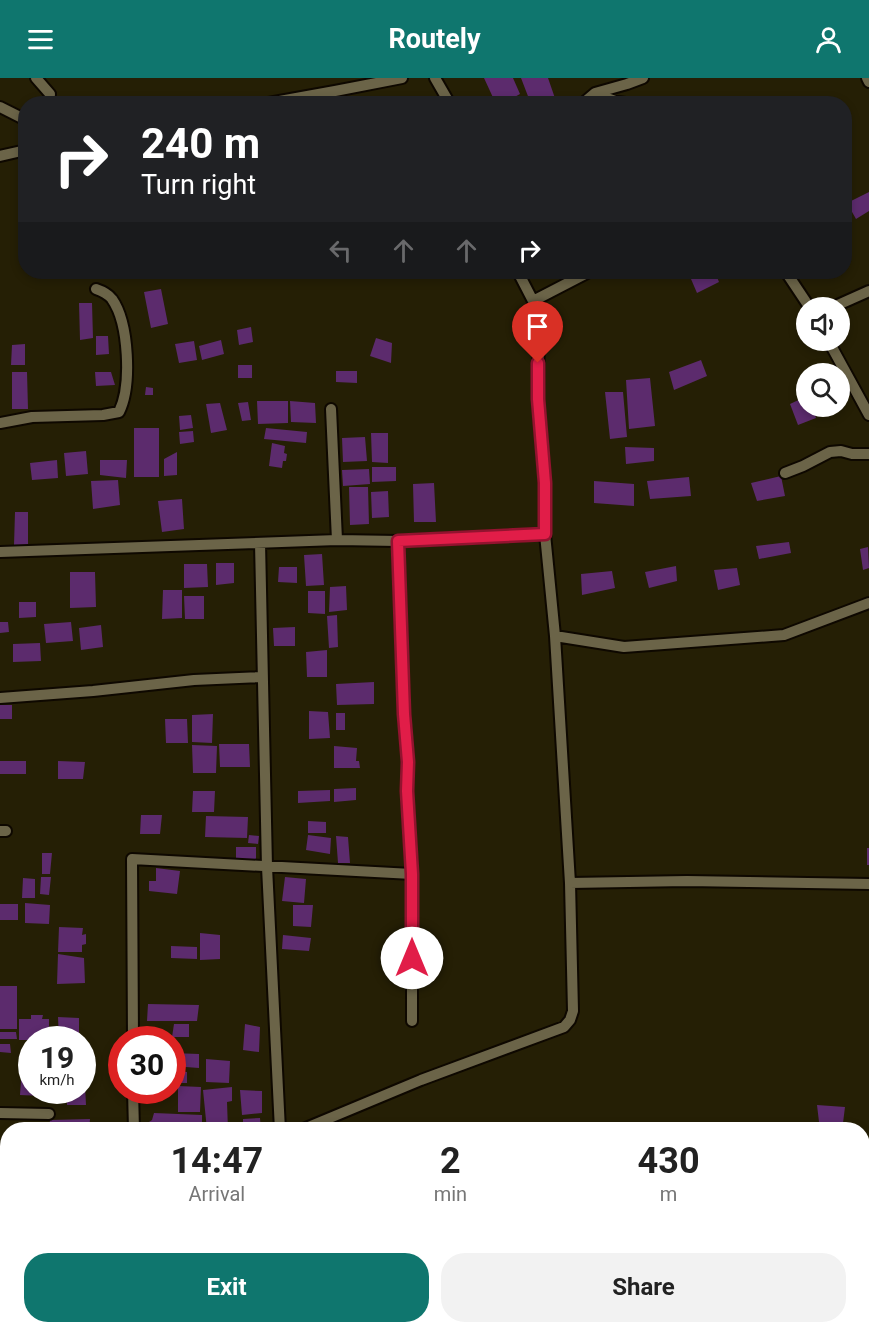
<!DOCTYPE html>
<style>
:root{--surface:#fff;--page:#f2f2f2;--text:#222;--muted:#767676;--accent:#0f766e}
body{margin:0;font-family:Roboto,sans-serif;background:var(--page);color:var(--text);height:100vh;display:flex;flex-direction:column;font-size:22px;white-space:nowrap}
*{box-sizing:border-box;margin:0}
p{font-size:20px;color:var(--muted)}
.icon{flex:none;width:33px;height:33px;fill:none;stroke:currentColor;stroke-width:2;stroke-linecap:round;stroke-linejoin:round}
.map{position:relative;flex:1;overflow:hidden}
.details{position:absolute;left:0px;top:1044px;width:870px;height:212px;display:flex;flex-direction:column;background:var(--surface);border-radius:24px 24px 0 0;box-shadow:0 3px 9px #0003}
.details>*{flex:none}
.hud{position:absolute;left:18px;top:18px;width:834px;height:183px;border-radius:24px;box-shadow:0 3px 9px #0003;background:#202124;color:#fff;overflow:hidden}
.controls{position:absolute;left:796px;top:219px;display:grid;gap:12px}
.controls a{display:grid;place-items:center;width:54px;height:54px;border-radius:50%;background:var(--surface);box-shadow:0 3px 9px #0003;font-size:30px}
.speed{position:absolute;left:18px;top:948px;display:flex;gap:12px;font-size:30px;font-weight:700;text-align:center}
.speed>*{display:grid;place-content:center;width:78px;height:78px;border-radius:50%;background:var(--surface);box-shadow:0 3px 9px #0003;line-height:1}
.speed small{font-size:15px;font-weight:400}
.speed .limit{border:9px solid #d22;background:#fff;color:#111}
.pin{position:absolute;display:grid;place-items:center;width:51px;height:51px;color:#fff;margin:-62px -26px;border-radius:50% 50% 50% 0;rotate:-45deg;box-shadow:0 0 6px #0007}
.pin .icon{rotate:45deg}
.me{position:absolute;width:66px;margin:-33px;rotate:0deg;stroke-linejoin:round;filter:drop-shadow(0 0 4px #0008)}
.turn{display:flex;align-items:center;gap:21px;height:126px;padding:0 24px;font-size:27px}
.turn .icon{width:78px;height:78px;stroke-width:2.5}
.turn b{display:block;font-size:42px;line-height:51px}
.lanes{display:flex;align-items:center;height:57px;padding:0 24px;background:#0003;justify-content:center;gap:30px;direction:ltr}
.lanes .off{opacity:.35}
.eta{display:flex;justify-content:space-evenly;align-items:center;height:102px;text-align:center}
.eta b{font-size:36px;font-weight:700;line-height:42px}
.primary-button{display:flex;gap:12px;margin-top:auto;padding:12px 24px}
.primary-button a{flex:1;height:69px;border-radius:24px;background:var(--accent);color:#fff;font-size:24px;font-weight:700;line-height:69px;text-align:center}
.primary-button a+a{background:var(--page);color:var(--text)}
header{display:flex;justify-content:space-between;align-items:center;height:78px;padding:0 24px;background:var(--accent);color:#fff;font-size:27px;font-weight:700}
.map>svg:first-child{display:block}
.building{fill:#5c2b6d}
.lines{fill:none;stroke-linecap:round;stroke-linejoin:round}
.minor-casing{stroke:#0e0800;stroke-width:14}
.minor{stroke:#6b6448;stroke-width:10}
.route-casing{stroke:#92132f;stroke-width:15}
.route{stroke:#e11d48;stroke-width:10}
</style>
<header><svg class="icon" aria-label="menu" viewBox="0 0 24 24"><path d="M4 6h16M4 12h16M4 18h16"/></svg>Routely<svg class="icon" aria-label="person" viewBox="0 0 24 24"><circle cx="12" cy="8" r="4"/><path d="M4 21q1-7 8-7t8 7"/></svg></header>
<div class="map">
<svg width="869" height="1255" viewBox="0 0 869 1255">
<rect width="100%" height="100%" fill="#251f05"/>
<!-- building -->
<path class="building" d="M484,0H513L520,16L502,26H496Z
M521,0H548L557,26H531Z
M869,114V133L856,141L847,125Z
M688,194H715L719,204L697,215Z
M161,211L168,246L151,250L144,214Z
M79,225H92L93,260L80,262Z
M251,249L253,264L239,267L237,252Z
M96,258H108L109,276L96,277Z
M376,260L392,265L391,285L370,278Z
M221,262L224,276L202,282L199,268Z
M194,263L197,282L179,285L175,266Z
M25,266V287H11L12,267Z
M701,282L707,298L674,312L669,294Z
M238,287H252V300H238Z
M336,293H357V305L336,304Z
M12,294H27L28,331H12Z
M95,294H111L115,307L96,308Z
M650,300L655,348L629,351L626,302Z
M146,309L153,310V317H145Z
M605,314H623L627,359L610,361Z
M807,318V328H812L816,340L798,347L790,326Z
M257,323H288V345L258,346Z
M290,323L315,325L316,345L291,344Z
M248,324L251,342L242,343L238,325Z
M220,325L227,352L211,355L206,326Z
M191,337L193,350L180,352L179,338Z
M134,350H159V399H134Z
M266,350L307,354L306,365L264,361Z
M193,353L194,364L180,366L179,354Z
M371,355H388V385L372,384Z
M365,359L367,383L343,384L342,360Z
M272,365L285,368L284,375L287,376L286,383H283L282,390L269,388Z
M625,369L654,370V383L626,386Z
M86,373L88,396L66,398L64,375Z
M177,374V397L164,398V381Z
M57,382L58,400L32,402L30,385Z
M100,382H127L126,400L100,397Z
M372,389H396V403L372,404Z
M369,391L370,406L343,408L342,392Z
M781,398L785,418L757,423L751,405Z
M689,399L691,418L650,421L647,403Z
M118,402L120,427L93,431L91,403Z
M594,403L634,406V428L594,425Z
M434,405L436,444H414L413,406Z
M349,409H368L369,446L350,447Z
M388,413L389,439L372,440L371,414Z
M182,421L184,451L162,454L158,423Z
M15,434H28V467H14Z
M789,464L791,475L759,481L756,468Z
M868,469L869,490L863,492L860,471Z
M322,476L324,507L306,508L304,477Z
M216,485H234V505L216,507Z
M184,486H207L208,509L184,510Z
M676,488L677,503L649,510L645,494Z
M279,489H297V505L278,504Z
M737,490L740,507L718,512L714,492Z
M612,493L615,510L582,517L581,496Z
M70,494H95L96,529L70,530Z
M346,508L347,532L329,534L330,509Z
M163,512H182V540L162,541Z
M308,513H325V536L308,535Z
M184,518H204V541H185Z
M19,524H36V539L19,540Z
M337,537L338,569L329,570L327,538Z
M0,544H8L9,554L0,555Z
M71,544L73,563L46,565L44,546Z
M101,547L103,569L81,572L79,550Z
M295,549V568H274L273,550Z
M40,565L41,583L13,584V566Z
M327,572V599H307L306,574Z
M374,604V626L337,627L336,606Z
M0,627H12V641H0Z
M309,633L328,634L330,660L309,661Z
M336,635H345V652H336Z
M213,636L212,665L192,664V637Z
M165,641H187L188,665H166Z
M219,666H249L250,689H220Z
M192,667L217,668L216,695H193Z
M334,668L357,670L356,683H359L360,690H334Z
M0,683H26V696H0Z
M58,683L85,684L83,701H58Z
M356,710V722L334,724V711Z
M330,712V723L298,725V713Z
M193,713H215L214,734H192Z
M141,737H162L160,756H140Z
M206,738L248,739L247,760L205,759Z
M308,743L326,744V755H308Z
M249,757L259,758L258,766L248,765Z
M308,757L331,760L330,776L306,772Z
M336,758L348,759L350,785H338Z
M236,769H256V781H236Z
M867,770H869V787H867Z
M42,775H52L50,796H42Z
M156,790L180,793L177,816L149,813V803H156Z
M41,799H51L49,817L40,816Z
M285,799L306,801L304,825L282,823Z
M23,800L35,801V820H22Z
M25,825L50,827L49,846L25,845Z
M0,826H18V842H0Z
M293,827H313L311,849L293,848Z
M59,849L83,850L82,857L86,856V866L82,867V874H58Z
M200,855L220,857V881L200,882Z
M283,857L311,860L309,873L282,871Z
M171,868L197,869V881L171,880Z
M58,876L84,880L85,905L57,906Z
M0,908H17V951H0Z
M148,926L199,927L197,943H147Z
M31,937H43L42,941H49V962H19V941H31Z
M58,939L79,940V962H59Z
M174,946H189V959H172Z
M245,946L260,949L259,974L243,972Z
M0,954H16L17,961H0Z
M0,966H10L11,975L0,974Z
M23,974H32V1012H43V1018L20,1017Z
M172,975L199,976V990L172,988Z
M206,981L230,983L229,1005L206,1004Z
M172,992L187,994V1005H172Z
M82,1007H85L86,1027H67V1012H82Z
M178,1008L201,1009L200,1034H178Z
M232,1009V1023L227,1024L228,1052H207L203,1012Z
M240,1012L262,1013V1035L242,1037Z
M817,1027L845,1029L843,1045L819,1044Z
M154,1035L202,1037V1052H149V1044L152,1042Z
M260,1040L261,1052H243V1041Z
M90,1041L89,1052H49L50,1042Z
M0,1080H8L6,1103H0Z
M869,1136V1173H862V1137Z"/>
<g class="lines">
<defs>
<path id="minor" d="M36,0L50,16L49,26
M435,0L450,26
M867,0L869,4
M596,16L618,24L633,26
M263,26L335,13L402,0
M582,26L595,15L627,6L643,0
M0,29L26,42
M0,78L26,72
M786,194L810,230
M533,223L589,194
M831,230L869,213
M828,262L869,337
M331,331L337,462
M0,345L32,339L103,337L119,334C132,308 129,245 112,221C108,216 102,213 96,211
M785,395L803,388L830,374L841,373L852,376H869
M398,463L404,636L408,684L407,713L412,796V943
M260,465L267,789L280,1052
M0,474L337,462L398,463L545,456
M555,558L624,569L784,557L869,525
M0,620L93,613L194,602L262,599
M0,753H6
M570,805L687,803L869,806
M133,962L132,781L412,796
M133,1012L134,1052
M0,1035L49,1036
M802,1051V1052
M301,1052L421,1002L564,949L570,942L573,933L570,805L555,558L545,456V406L538,321L539,249L533,223L518,194
M0,1175L8,1172
M576,1248V1255
M681,1248L682,1255
M821,1248V1255
M315,1255L317,1248
M443,1255V1248"/>
</defs>
<!-- minor casing -->
<use href="#minor" class="minor-casing"/>
<!-- minor -->
<use href="#minor" class="minor"/>
</g>
<g class="lines">
<defs>
<path id="route" d="M412,880V796L407,713L408,684L404,636L398,463L545,456V405L538,321V285"/>
</defs>
<!-- route casing -->
<use href="#route" class="route-casing"/>
<!-- route -->
<use href="#route" class="route"/>
</g>
</svg>
<div class="controls">
<a><svg class="icon" aria-label="sound" viewBox="0 0 24 24"><path d="M4 9h4l5-4v14l-5-4H4zM17 9q2 3 0 6"/></svg></a>
<a><svg class="icon" aria-label="search" viewBox="0 0 24 24"><circle cx="10" cy="10" r="6"/><path d="M15 15l6 6"/></svg></a>
</div>
<div class="speed"><div>19<small>km/h</small></div><div class="limit">30</div></div>
<div class="pin" style="left:538px;top:285px;background:#d93025"><svg class="icon" aria-label="arrive" viewBox="0 0 24 24"><path d="M6 21V4h12l-3 4 3 4H6"/></svg></div>
<svg class="me" style="left:412px;top:880px" viewBox="-20 -20 40 40"><circle r="19" fill="#fff"/><path d="M0-13L10 11 0 6-10 11z" fill="#e11d48"/></svg>
<div class="hud">
<div class="turn"><svg class="icon" aria-label="right" viewBox="0 0 24 24"><path d="M7 20v-9h11M14 6l5 5-5 5"/></svg><div><b>240 m</b>Turn right</div></div>
<div class="lanes"><svg class="icon off" aria-label="left" viewBox="0 0 24 24"><path d="M17 20v-9H6M10 6l-5 5 5 5"/></svg><svg class="icon off" aria-label="ahead" viewBox="0 0 24 24"><path d="M12 20V5M6 11l6-6 6 6"/></svg><svg class="icon off" aria-label="ahead" viewBox="0 0 24 24"><path d="M12 20V5M6 11l6-6 6 6"/></svg><svg class="icon" aria-label="right" viewBox="0 0 24 24"><path d="M7 20v-9h11M14 6l5 5-5 5"/></svg></div>
</div>
<section class="details">
<div class="eta">
<div><b>14:47</b><p>Arrival</p></div>
<div><b>2</b><p>min</p></div>
<div><b>430</b><p>m</p></div>
</div>
<div class="primary-button"><a>Exit</a><a>Share</a></div>
</section>
</div>
